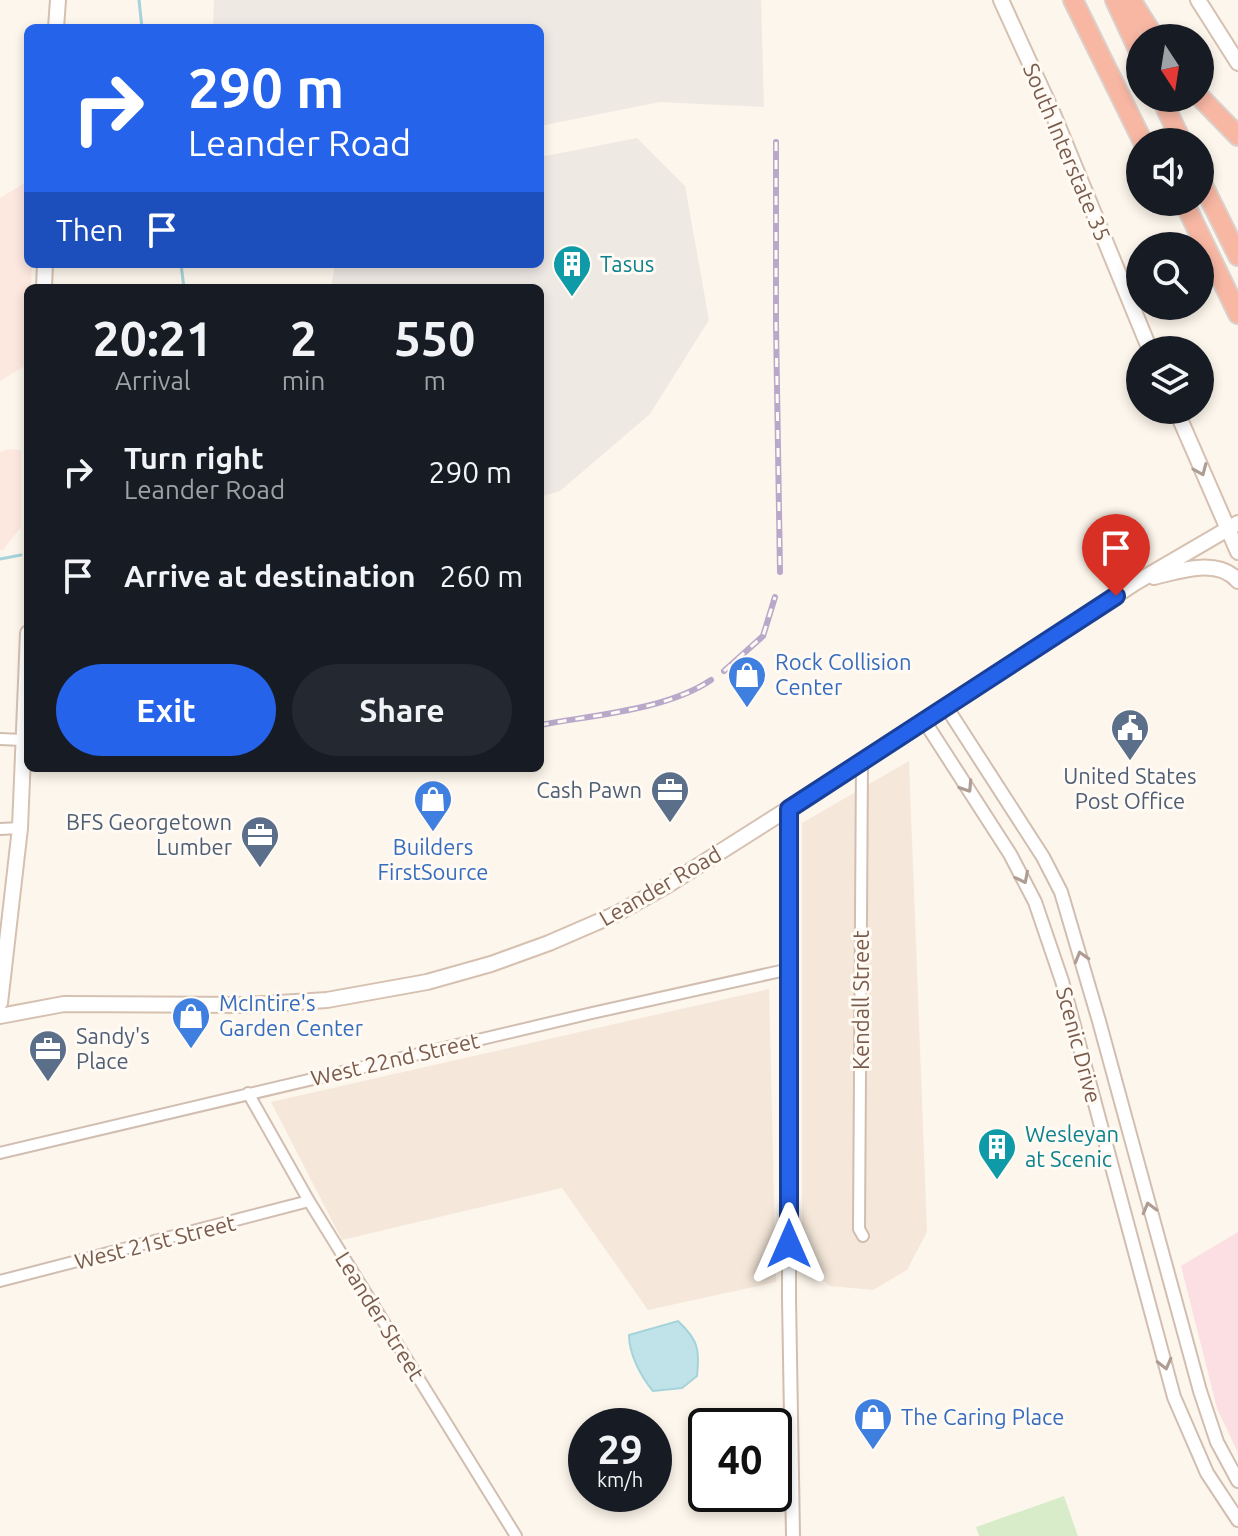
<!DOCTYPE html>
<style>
:root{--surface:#171b24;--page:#242831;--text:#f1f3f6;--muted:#9ea1a6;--accent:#2563eb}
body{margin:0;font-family:Ubuntu,sans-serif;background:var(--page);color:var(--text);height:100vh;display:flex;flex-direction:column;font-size:30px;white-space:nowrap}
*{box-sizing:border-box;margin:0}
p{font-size:26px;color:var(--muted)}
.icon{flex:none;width:44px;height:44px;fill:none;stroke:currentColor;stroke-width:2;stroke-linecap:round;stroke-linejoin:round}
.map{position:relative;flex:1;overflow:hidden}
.side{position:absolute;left:24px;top:284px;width:520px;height:488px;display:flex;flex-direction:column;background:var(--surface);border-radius:12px;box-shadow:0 4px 12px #0003}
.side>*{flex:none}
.banner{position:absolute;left:24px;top:24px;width:520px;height:244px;border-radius:12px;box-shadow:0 4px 12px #0003;background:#2563eb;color:#fff;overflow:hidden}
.needle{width:52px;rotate:168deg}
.fabs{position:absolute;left:1126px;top:24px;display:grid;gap:16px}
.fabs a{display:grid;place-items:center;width:88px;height:88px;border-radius:50%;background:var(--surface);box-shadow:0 4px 12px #0003;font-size:40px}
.speed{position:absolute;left:568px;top:1408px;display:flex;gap:16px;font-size:40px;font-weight:700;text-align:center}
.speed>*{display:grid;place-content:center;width:104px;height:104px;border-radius:50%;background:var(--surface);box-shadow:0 4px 12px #0003;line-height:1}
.speed small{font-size:20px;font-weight:400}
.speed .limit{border:4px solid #111;border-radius:12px;background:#fff;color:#111}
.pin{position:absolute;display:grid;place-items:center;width:68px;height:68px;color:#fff;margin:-82px -34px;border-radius:50% 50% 50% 0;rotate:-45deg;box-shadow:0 0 8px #0007}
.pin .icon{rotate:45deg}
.me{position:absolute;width:88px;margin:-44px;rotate:0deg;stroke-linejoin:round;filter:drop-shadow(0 0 6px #0008)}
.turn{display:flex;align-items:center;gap:28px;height:168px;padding:0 32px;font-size:36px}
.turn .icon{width:104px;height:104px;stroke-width:2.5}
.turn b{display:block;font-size:56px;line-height:68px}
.then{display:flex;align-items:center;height:76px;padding:0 32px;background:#0003;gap:16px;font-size:30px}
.eta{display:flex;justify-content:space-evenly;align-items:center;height:136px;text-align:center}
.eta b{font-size:48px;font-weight:700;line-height:56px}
.cta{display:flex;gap:16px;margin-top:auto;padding:16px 32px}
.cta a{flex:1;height:92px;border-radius:48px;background:var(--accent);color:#fff;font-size:32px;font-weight:700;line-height:92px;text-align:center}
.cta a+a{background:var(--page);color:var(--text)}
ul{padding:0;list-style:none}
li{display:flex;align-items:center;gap:24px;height:104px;padding:0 32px}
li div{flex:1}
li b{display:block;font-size:30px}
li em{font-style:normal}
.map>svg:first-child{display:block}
.residential{fill:#f5e8da}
.commercial{fill:#fde8e0}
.industrial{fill:#efe9e4}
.medical{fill:#fbdfe3}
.green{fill:#d8ecc9}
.water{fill:#bfe3e8;stroke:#a5d3da;stroke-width:2}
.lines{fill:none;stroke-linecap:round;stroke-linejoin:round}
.stream{stroke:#a5d3da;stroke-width:3}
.minor-casing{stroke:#d1beb0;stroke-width:14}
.tertiary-casing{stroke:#d1beb0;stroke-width:16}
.secondary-casing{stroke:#d6c0b0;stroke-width:18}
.motorway-casing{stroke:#dad1cd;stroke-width:22}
.minor{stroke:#fff;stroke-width:10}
.tertiary{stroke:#fff;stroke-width:12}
.secondary{stroke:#fff;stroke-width:14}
.motorway{stroke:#f7b7a3;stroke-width:18}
.rail-casing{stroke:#b9a8c9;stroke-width:6}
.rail{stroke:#fffaf3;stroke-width:3;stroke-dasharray:9;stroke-linecap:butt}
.oneway{stroke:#af9d94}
.route-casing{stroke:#184099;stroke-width:20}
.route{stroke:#2563eb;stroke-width:14}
.labels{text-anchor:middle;stroke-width:6;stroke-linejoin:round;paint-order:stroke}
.street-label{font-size:22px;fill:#7a5c4d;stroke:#fffaf3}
.culture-label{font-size:22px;fill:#0d838f;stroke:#fffaf3;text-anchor:start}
.shop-label{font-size:22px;fill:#366cbe;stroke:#fffaf3;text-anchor:start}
.service-label{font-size:22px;fill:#4e5e75;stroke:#fffaf3;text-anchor:end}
</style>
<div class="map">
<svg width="1238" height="1536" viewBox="0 0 1238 1536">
<rect width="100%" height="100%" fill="#fdf6ec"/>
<!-- residential -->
<path class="residential" d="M909,761L927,1232L907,1270L873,1290L830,1286L802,1266V823Z
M769,989L776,1282L648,1310L562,1188L342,1240L271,1102Z"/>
<!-- commercial -->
<path class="commercial" d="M28,181V264H32L31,288H28V364L0,381V198Z
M8,449L21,450V527L3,550H0V452Z"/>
<!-- industrial -->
<path class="industrial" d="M214,0H761L764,107L660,102L540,126V28H213Z
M637,138L685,186L709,320L650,414L560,491L540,497V288H331L335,264H540V157Z"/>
<!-- medical -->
<path class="medical" d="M1238,1232V1453L1217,1408L1181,1266Z"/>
<!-- green -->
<path class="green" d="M1064,1496L1078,1536H979L976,1527Z"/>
<!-- water -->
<path class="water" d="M678,1321C698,1340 700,1349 697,1376L682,1388L653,1391C641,1377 629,1354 629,1335Z"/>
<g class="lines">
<!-- stream -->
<path class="stream" d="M139,0L142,28
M181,264L184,288
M0,559L21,555"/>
<defs>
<path id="minor" d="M0,739L23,740
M862,762L859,1229L863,1236
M0,829L20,828
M248,1093L309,1201L516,1536
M0,1153L592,1013L790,969
M0,1281L309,1201"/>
<path id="tertiary" d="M947,708L1043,857L1061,892L1099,1021L1200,1391L1217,1442L1238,1481
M925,722L1010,854L1035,902L1062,981L1174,1397L1207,1473L1238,1520
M789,809V1298L793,1536"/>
<path id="secondary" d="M1001,0L1053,114L1150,350
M1198,0L1238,63
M56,28L58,0
M44,288L45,264
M1176,410L1238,552
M1154,577C1180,571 1218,557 1238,581
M0,1003L20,828L28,633
M0,1016L64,1004L248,1005L327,1000L427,982L491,964L549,943L616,914L668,885L862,762L1135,583L1238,523"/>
<path id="motorway" d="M1073,0L1143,142
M1115,0L1140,54
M1131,0L1155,38
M1200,97L1238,136
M1161,98L1182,142
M1200,179L1238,256
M1184,202L1238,314"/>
</defs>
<!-- minor casing -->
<use href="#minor" class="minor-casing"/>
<!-- tertiary casing -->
<use href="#tertiary" class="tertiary-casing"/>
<!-- secondary casing -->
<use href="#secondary" class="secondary-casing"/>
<!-- motorway casing -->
<use href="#motorway" class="motorway-casing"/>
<!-- minor -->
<use href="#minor" class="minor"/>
<!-- tertiary -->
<use href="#tertiary" class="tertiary"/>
<!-- secondary -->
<use href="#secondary" class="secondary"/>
<!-- motorway -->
<use href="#motorway" class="motorway"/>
<defs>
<path id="rail" d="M776,142V325L780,572
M724,671L763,636L775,597
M540,725C593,715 667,710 711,680"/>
</defs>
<!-- rail casing -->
<use href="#rail" class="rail-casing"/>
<!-- rail -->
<use href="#rail" class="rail"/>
</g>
<!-- one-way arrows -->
<defs><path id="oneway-chevron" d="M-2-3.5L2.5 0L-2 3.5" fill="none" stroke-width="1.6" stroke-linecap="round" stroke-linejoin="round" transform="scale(2)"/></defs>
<g class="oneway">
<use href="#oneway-chevron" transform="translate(1201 470) rotate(67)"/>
<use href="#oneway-chevron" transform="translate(967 787) rotate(57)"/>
<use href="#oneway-chevron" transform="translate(1023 878) rotate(63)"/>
<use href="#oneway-chevron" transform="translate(1081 957) rotate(-106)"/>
<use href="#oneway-chevron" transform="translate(1149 1208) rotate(-105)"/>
<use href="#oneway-chevron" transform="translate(1165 1364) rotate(76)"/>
</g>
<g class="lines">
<defs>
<path id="route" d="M789,1244V809L1116,596"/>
</defs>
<!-- route casing -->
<use href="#route" class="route-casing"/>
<!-- route -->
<use href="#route" class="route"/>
</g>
<!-- icons -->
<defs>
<symbol id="building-pin" viewBox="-11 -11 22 30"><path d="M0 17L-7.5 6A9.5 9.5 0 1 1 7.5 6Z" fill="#0f9aa8" stroke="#fffaf3"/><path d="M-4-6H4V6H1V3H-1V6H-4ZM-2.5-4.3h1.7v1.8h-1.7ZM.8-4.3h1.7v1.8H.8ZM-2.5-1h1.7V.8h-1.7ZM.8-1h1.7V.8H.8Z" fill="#fff"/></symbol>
<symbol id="shop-pin" viewBox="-11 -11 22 30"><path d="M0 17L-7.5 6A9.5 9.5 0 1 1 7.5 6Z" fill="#3f7fe0" stroke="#fffaf3"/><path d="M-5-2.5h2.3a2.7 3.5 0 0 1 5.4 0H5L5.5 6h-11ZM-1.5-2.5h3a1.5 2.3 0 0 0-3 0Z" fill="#fff"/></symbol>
<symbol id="civic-pin" viewBox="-11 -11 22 30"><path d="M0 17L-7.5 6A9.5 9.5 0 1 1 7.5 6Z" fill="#5c6f8a" stroke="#fffaf3"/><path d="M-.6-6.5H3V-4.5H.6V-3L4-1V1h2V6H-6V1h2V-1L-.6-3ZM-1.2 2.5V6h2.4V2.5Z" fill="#fff"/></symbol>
<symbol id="office-pin" viewBox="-11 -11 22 30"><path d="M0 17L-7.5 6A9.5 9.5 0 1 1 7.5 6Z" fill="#5c6f8a" stroke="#fffaf3"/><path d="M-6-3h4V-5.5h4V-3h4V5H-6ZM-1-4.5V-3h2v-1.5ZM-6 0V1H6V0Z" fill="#fff"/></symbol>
</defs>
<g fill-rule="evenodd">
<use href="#building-pin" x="550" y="242" width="44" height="60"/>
<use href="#shop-pin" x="725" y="653" width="44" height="60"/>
<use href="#civic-pin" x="1108" y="706" width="44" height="60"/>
<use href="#office-pin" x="648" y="768" width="44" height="60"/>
<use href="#shop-pin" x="411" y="777" width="44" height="60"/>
<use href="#office-pin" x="238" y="813" width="44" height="60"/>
<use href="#shop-pin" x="169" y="994" width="44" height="60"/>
<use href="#office-pin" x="26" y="1027" width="44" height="60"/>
<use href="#building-pin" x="975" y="1125" width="44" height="60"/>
<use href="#shop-pin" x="851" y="1395" width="44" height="60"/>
</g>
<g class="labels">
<!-- street labels -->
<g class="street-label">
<text transform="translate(1067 152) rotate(67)" y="8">South Interstate 35</text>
<text transform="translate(660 886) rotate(-30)" y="8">Leander Road</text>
<text transform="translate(861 1000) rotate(-90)" y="8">Kendall Street</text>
<text transform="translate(1079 1045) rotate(75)" y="8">Scenic Drive</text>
<text transform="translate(395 1059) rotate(-13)" y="8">West 22nd Street</text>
<text transform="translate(155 1242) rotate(-14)" y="8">West 21st Street</text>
<text transform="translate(380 1316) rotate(58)" y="8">Leander Street</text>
</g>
<!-- culture labels -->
<g class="culture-label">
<text x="600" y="272">Tasus</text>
<text x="1025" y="1142">Wesleyan<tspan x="1025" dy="25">at Scenic</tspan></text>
</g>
<!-- shop labels -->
<g class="shop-label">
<text x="775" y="670">Rock Collision<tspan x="775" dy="25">Center</tspan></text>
<text x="433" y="855" text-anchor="middle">Builders<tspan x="433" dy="25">FirstSource</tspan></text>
<text x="219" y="1011">McIntire's<tspan x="219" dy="25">Garden Center</tspan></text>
<text x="901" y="1425">The Caring Place</text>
</g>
<!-- service labels -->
<g class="service-label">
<text x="1130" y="784" text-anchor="middle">United States<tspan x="1130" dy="25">Post Office</tspan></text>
<text x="642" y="798">Cash Pawn</text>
<text x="232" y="830">BFS Georgetown<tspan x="232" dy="25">Lumber</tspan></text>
<text x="76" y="1044" text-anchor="start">Sandy's<tspan x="76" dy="25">Place</tspan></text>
</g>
</g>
</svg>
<div class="fabs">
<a><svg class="needle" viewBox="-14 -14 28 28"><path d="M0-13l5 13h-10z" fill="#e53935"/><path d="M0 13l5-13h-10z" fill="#9ea1a6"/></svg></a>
<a><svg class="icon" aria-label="sound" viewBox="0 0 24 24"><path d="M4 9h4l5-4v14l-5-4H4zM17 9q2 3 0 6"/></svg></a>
<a><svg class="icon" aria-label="search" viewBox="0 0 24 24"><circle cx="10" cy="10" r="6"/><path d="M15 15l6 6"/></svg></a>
<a><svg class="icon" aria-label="layers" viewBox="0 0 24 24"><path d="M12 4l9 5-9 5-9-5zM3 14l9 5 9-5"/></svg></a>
</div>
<div class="speed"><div>29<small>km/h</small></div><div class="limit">40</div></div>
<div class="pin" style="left:1116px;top:596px;background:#d93025"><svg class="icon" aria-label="arrive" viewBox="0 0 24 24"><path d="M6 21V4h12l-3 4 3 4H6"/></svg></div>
<svg class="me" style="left:789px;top:1244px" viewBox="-20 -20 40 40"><path d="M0-17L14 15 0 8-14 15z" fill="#2563eb" stroke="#fff" stroke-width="4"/></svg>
<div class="banner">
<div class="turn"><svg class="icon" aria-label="right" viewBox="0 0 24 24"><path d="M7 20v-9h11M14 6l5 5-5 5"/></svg><div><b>290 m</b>Leander Road</div></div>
<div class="then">Then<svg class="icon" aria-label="arrive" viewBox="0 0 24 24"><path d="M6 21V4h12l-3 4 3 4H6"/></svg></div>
</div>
<section class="side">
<div class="eta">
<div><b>20:21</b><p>Arrival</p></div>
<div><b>2</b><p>min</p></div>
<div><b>550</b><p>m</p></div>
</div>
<ul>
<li><svg class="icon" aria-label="right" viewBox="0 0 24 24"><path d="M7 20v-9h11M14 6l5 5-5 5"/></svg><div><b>Turn right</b><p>Leander Road</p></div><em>290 m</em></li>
<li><svg class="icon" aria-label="arrive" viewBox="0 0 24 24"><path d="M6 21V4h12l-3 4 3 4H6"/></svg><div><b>Arrive at destination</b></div><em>260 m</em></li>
</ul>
<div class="cta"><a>Exit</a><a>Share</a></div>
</section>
</div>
